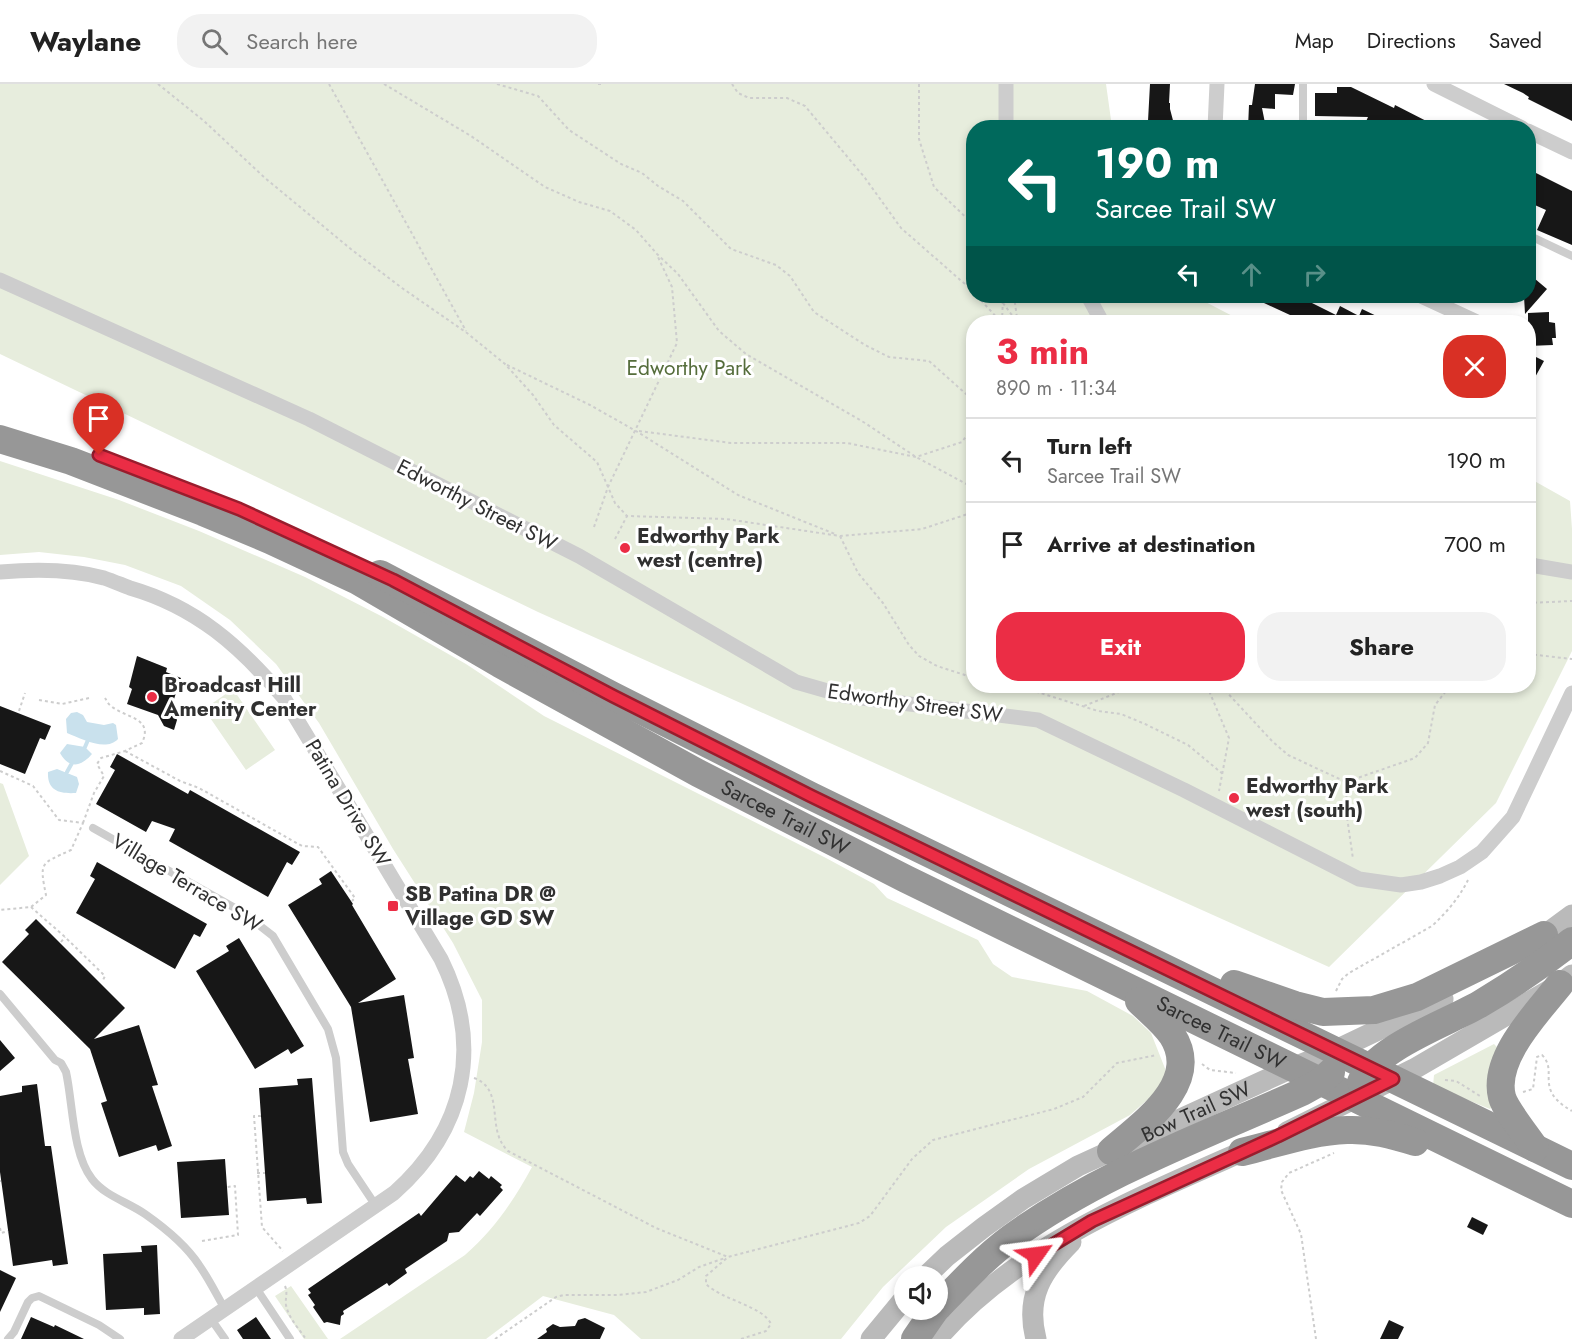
<!DOCTYPE html>
<meta charset="utf-8">
<style>
:root{--surface:#fff;--page:#f2f2f2;--text:#222;--muted:#767676;--line:#e0e0e0;--accent:#eb2d45}
body{margin:0;font-family:Jost,sans-serif;background:var(--page);color:var(--text);height:100vh;display:flex;flex-direction:column;font-size:22px;white-space:nowrap}
*{box-sizing:border-box;margin:0}
p{font-size:20px;color:var(--muted)}
.icon{flex:none;width:33px;height:33px;fill:none;stroke:currentColor;stroke-width:2;stroke-linecap:round;stroke-linejoin:round}
.map{position:relative;flex:1;overflow:hidden}
.details{position:absolute;left:966px;top:231px;width:570px;height:378px;display:flex;flex-direction:column;background:var(--surface);border-radius:24px;box-shadow:0 3px 9px #0003}
.details>*{flex:none}
.hud{position:absolute;left:966px;top:36px;width:570px;height:183px;border-radius:24px;box-shadow:0 3px 9px #0003;background:#00695c;color:#fff;overflow:hidden}
.controls{position:absolute;left:894px;top:1182px;display:grid;gap:12px}
.controls a{display:grid;place-items:center;width:54px;height:54px;border-radius:50%;background:var(--surface);box-shadow:0 3px 9px #0003;font-size:30px}
.pin{position:absolute;display:grid;place-items:center;width:51px;height:51px;color:#fff;margin:-62px -26px;border-radius:50% 50% 50% 0;rotate:-45deg;box-shadow:0 0 6px #0007}
.pin .icon{rotate:45deg}
.me{position:absolute;width:66px;margin:-33px;rotate:59deg;stroke-linejoin:round;filter:drop-shadow(0 0 4px #0008)}
.turn{display:flex;align-items:center;gap:21px;height:126px;padding:0 30px;font-size:27px}
.turn .icon{width:78px;height:78px;stroke-width:2.5}
.turn b{display:block;font-size:42px;line-height:51px}
.lanes{display:flex;align-items:center;height:57px;padding:0 30px;background:#0003;justify-content:center;gap:30px;direction:ltr}
.lanes .off{opacity:.35}
.round{display:grid;place-items:center;flex:none;width:63px;height:63px;border-radius:24px;background:var(--page)}
.summary{display:flex;align-items:center;justify-content:space-between;height:102px;padding:0 30px}
h1{font-size:36px;font-weight:700;line-height:45px;color:var(--accent)}
.cta{display:flex;gap:12px;margin-top:auto;padding:12px 30px}
.cta a{flex:1;height:69px;border-radius:24px;background:var(--accent);color:#fff;font-size:24px;font-weight:700;line-height:69px;text-align:center}
.cta a+a{background:var(--page);color:var(--text)}
ul{padding:0;list-style:none}
li{display:flex;align-items:center;gap:18px;height:84px;padding:0 30px;border-top:2px solid var(--line)}
li div{flex:1}
li b{display:block;font-size:22px}
li em{font-style:normal}
header{display:flex;align-items:center;gap:36px;box-sizing:border-box;height:84px;padding:0 30px;background:var(--surface);border-bottom:2px solid var(--line)}
header strong{font-size:28px}
nav{display:flex;gap:33px;margin-inline-start:auto;font-size:21px}
.search{width:420px;height:54px;background:var(--page);display:flex;align-items:center;gap:15px;box-sizing:border-box;padding:0 21px;border-radius:24px;color:var(--muted);font-size:22px}
.map>svg:first-child{display:block}
.green{fill:#e7eddd}
.water{fill:#c9e1ed}
.lines{fill:none;stroke-linecap:round;stroke-linejoin:round}
.stream{stroke:#c9e1ed;stroke-width:4}
.building{fill:#171717}
.path{stroke:#cdcdcd;stroke-width:2;stroke-dasharray:3 3;stroke-linecap:butt}
.lane{stroke:#cdcdcd;stroke-width:8}
.street{stroke:#cdcdcd;stroke-width:15}
.secondary{stroke:#bababa;stroke-width:21}
.highway{stroke:#979797;stroke-width:28}
.route-casing{stroke:#991d2d;stroke-width:15}
.route{stroke:#eb2d45;stroke-width:10}
.poi-dot{fill:#eb2d45;stroke:#fff;stroke-width:2}
.labels{text-anchor:middle;stroke-width:6;stroke-linejoin:round;paint-order:stroke}
.park-label{font-size:21px;fill:#556d3b;stroke:#fff}
.street-label{font-size:21px;fill:#303030;stroke:#fff}
.poi-label{font-size:21px;font-weight:bold;fill:#303030;stroke:#fff;text-anchor:start}
</style>
<header>
<strong>Waylane</strong>
<div class="search"><svg class="icon" aria-label="search" viewBox="0 0 24 24"><circle cx="10" cy="10" r="6"/><path d="M15 15l6 6"/></svg>Search here</div>
<nav><a>Map</a><a>Directions</a><a>Saved</a></nav>
</header>
<div class="map">
<svg width="1572" height="1255" viewBox="0 0 1572 1255">
<rect width="100%" height="100%" fill="#fff"/>
<!-- green -->
<path class="green" d="M0,0H1106L1112,43L974,44V212H1194L1244,238H974V602H1528L1529,394L1570,417L1572,445V567L1496,719L1329,883L538,528L0,270Z
M0,377L119,416L199,447L305,493L383,533L466,580L544,632L826,774L874,800L887,814L978,856L993,880L1012,893L1087,907L1133,932L1151,949L1166,987L1162,1003L1130,1031L1029,1085L946,1143L883,1203L841,1255H641L614,1231L543,1212L486,1255H340L465,1171C494,1146 514,1116 532,1083L464,1048L474,1009L482,958V916L453,859L393,765L319,639L276,580L230,536L181,502L125,481L84,473L39,468L0,471Z
M233,605L275,666L246,686L204,625Z
M0,699L3,700L29,772L0,801Z
M1494,960L1499,965L1494,1020L1490,1025L1433,1002L1434,991Z
M291,1202L328,1255H304L275,1212Z"/>
<!-- water -->
<path class="water" d="M77,628L83,631L87,638L104,641L113,639L116,641L118,655C106,668 82,655 67,649L66,635L71,629Z
M67,660L85,663L92,670C81,683 69,685 60,669Z
M57,685L77,693L79,700L76,709C60,710 47,707 48,688Z"/>
<g class="lines">
<!-- stream -->
<path class="stream" d="M85,663L88,656
M67,688L72,679"/>
</g>
<!-- building -->
<path class="building" d="M1150,0H1170L1169,19H1170V25L1175,44H1154V41H1150V37H1148Z
M1255,0H1295L1293,11L1275,10V25L1262,24L1266,44H1248L1249,21H1252Z
M1504,0H1572V37L1528,15L1529,13L1523,9Z
M1337,3H1351L1394,24L1395,21L1440,44H1363L1368,33L1315,32V9H1337Z
M1528,85L1572,107V161L1537,146L1546,126L1528,118Z
M1528,189L1547,205L1525,230L1524,212H1528Z
M1249,212H1313L1310,218L1336,231L1340,222L1359,232L1362,225L1389,238H1286L1290,231Z
M1549,228V238L1555,239L1556,254H1552L1553,261L1528,262V229Z
M1528,269L1544,277L1528,306Z
M137,572L167,584L166,588L181,594L171,624L177,636L174,646L164,642L158,631L127,620L132,605L129,603Z
M0,622L51,642L45,656L40,654L25,690L0,680Z
M117,670L188,710L190,706L300,768L292,781L287,778L268,813L169,757L175,745L152,737L146,748L96,720L115,686L110,683Z
M97,778L207,840L200,853L194,850L175,885L76,829L95,795L90,792Z
M331,787L353,820L352,821L396,895L358,919L404,911L414,974L408,975L418,1030L370,1038L351,923L288,821L322,800L319,795Z
M36,835L125,924L94,955L139,941L158,1001L152,1002L172,1062L158,1067L156,1061L119,1073L101,1019L107,1017L90,965L2,878L29,850L25,846Z
M239,854L304,962L291,970L288,965L255,985L196,887L229,867L226,862Z
M0,956L15,974L0,987Z
M312,994L322,1119L307,1120L306,1114L267,1117L259,1004L298,1001L297,995Z
M37,1000L45,1062H51L68,1180L53,1182L52,1176L13,1182L0,1088V1012L22,1008V1002Z
M225,1075L229,1131L181,1134L177,1078Z
M479,1087L489,1095L491,1092L502,1101L500,1103L503,1106L480,1132L477,1129L459,1148L449,1149L447,1157L405,1185L407,1189L389,1202L387,1199L343,1227L344,1230L341,1232L340,1241L327,1238L324,1239L313,1223L315,1221L308,1211L311,1209L308,1205L419,1129L421,1132L456,1091L465,1098L470,1092L473,1094Z
M1472,1133L1488,1141L1483,1151L1467,1143Z
M157,1161L160,1230L144,1231V1224L106,1226L103,1170L142,1168L141,1162Z
M0,1186L16,1194L0,1228Z
M31,1233L54,1243L55,1241L84,1255H21Z
M256,1233L271,1255H243L237,1246Z
M585,1234L605,1244L600,1255H537L547,1248L546,1245L553,1240L560,1243L575,1242L578,1236Z
M1389,1236L1404,1243L1398,1255H1380Z"/>
<g class="lines">
<!-- path -->
<path class="path" d="M158,0L204,37L265,94L352,166L402,204L467,249L505,280L533,311L554,341L597,378L615,419L627,432L726,435L840,452L922,445L974,428
M329,0L466,247
M384,0L471,52L545,103L579,118L610,127L636,146L657,170L678,190L719,247L746,270L865,339L916,373L974,404
M497,0L538,12L569,46L621,80L642,89L658,102L683,117L731,165L776,181L790,192L814,228L865,261L889,273L929,277L974,317
M598,0H601
M732,0L738,9L749,14H787L805,22L865,94L901,144L974,208
M919,0V55L934,103L974,141
M977,212L1001,238
M1014,212L1017,234L1020,238
M1003,219L1011,230L1017,234
M1002,238L1003,212
M507,281L590,321L636,347L738,411L835,450
M639,347L731,359H847L916,373L962,358L974,341
M594,443L608,403L677,259L672,203L658,173
M840,452L858,489L883,519L909,561L919,572L937,582L974,594
M615,455L627,432
M1528,519L1572,517
M1528,570L1572,575
M1007,602L1026,608L1034,607L1098,627L1121,630L1145,640L1188,661L1224,691
M1207,602L1229,654L1219,707
M1221,602L1272,657L1288,671L1346,698L1415,674L1428,659L1435,621L1450,602
M39,616L62,620L89,614
M1084,622L1134,602
M19,627L25,609
M125,667L180,697L199,704L302,762L318,763L355,814L352,817
M0,687L33,702L59,736L83,739L71,766C41,780 39,777 46,811L31,823L0,826
M1346,698L1347,733L1353,775
M83,739L94,709L104,692L97,680L101,674L125,667L142,659C154,633 125,634 111,622C108,620 107,617 105,614
M31,823L65,853L105,892L102,898
M61,858L65,853
M1336,907L1342,895L1349,889L1432,842C1447,828 1459,814 1468,796
M1202,980L1210,986L1236,989
M474,994C499,1003 492,1030 498,1050C500,1057 503,1062 508,1067L656,1144L728,1173
M1445,996L1456,997L1480,1012
M1523,1008L1533,1005L1537,973L1542,971C1559,988 1533,1005 1572,1027
M261,1032H254L262,1143L283,1167
M257,1089H265
M0,1097H1
M0,1144L1,1149L8,1147
M202,1157L238,1151L235,1102L227,1103
M285,1202C288,1209 285,1214 286,1221C288,1233 299,1245 306,1255
M495,1255L556,1213L564,1211H618L646,1208L678,1196L699,1183L725,1174
M741,1255L766,1247L771,1240C763,1222 722,1216 706,1200V1192L728,1173L859,1139L870,1132L912,1075L933,1056L1054,1025L1083,1013L1117,979L1157,971
M1316,1255L1301,1150L1281,1106L1282,1098L1289,1089L1334,1069"/>
<!-- lane -->
<path class="lane" d="M1303,0V39L1312,44
M1528,151L1572,172
M93,744L242,828L273,852L328,945L336,974L343,1068L348,1080L376,1122
M0,910L55,976L61,979L66,988C73,1019 72,1069 92,1095C105,1112 128,1118 145,1130C165,1144 186,1161 199,1181C209,1195 216,1210 225,1225
M256,1204L290,1255
M211,1235L225,1255
M8,1255L14,1248L28,1218L32,1214L39,1212L99,1241L120,1255"/>
<!-- street -->
<path class="street" d="M1434,0L1522,44
M1006,44V0
M1215,44L1217,0
M1528,47L1572,68
M0,196L309,335L579,472L796,598L845,612L1038,636L1184,706L1359,795L1401,801L1421,798L1440,792L1460,783L1482,768L1513,733L1572,609
M1088,212L1102,238
M1421,212L1477,238
M1528,479L1536,482L1572,488
M0,488C34,485 72,485 104,494C113,497 122,501 130,504C196,523 240,562 284,614L441,875C484,962 465,1046 394,1109L181,1255"/>
<!-- secondary -->
<g class="secondary">
<path d="M1534,859L1572,831"/>
<path d="M1287,1048L1414,985L1560,900L1572,891"/>
<path id="s1" d="M926,1192L947,1172L984,1143L1023,1115L1078,1082L1292,984L1334,967L1443,915"/>
<path d="M871,1255L904,1215"/>
<path d="M937,1255C1015,1162 1147,1110 1255,1062"/>
<path d="M1036,1255C1025,1213 1042,1187 1071,1158"/>
</g>
<!-- highway -->
<g class="highway">
<path id="s2" d="M0,355L71,377L203,428L270,456L356,496L500,580L698,689L906,795L1572,1120"/>
<path d="M380,490L613,612L811,712L1572,1082"/>
<path d="M1234,900L1295,921L1323,928L1374,926L1417,913L1544,851"/>
<path d="M1361,998C1375,964 1449,938 1480,920C1512,901 1543,880 1572,857"/>
<path d="M1535,1064C1527,1052 1505,1025 1502,1013C1492,974 1538,928 1560,900"/>
<path d="M1111,1067C1142,1040 1203,999 1172,951C1163,938 1150,928 1139,917"/>
<path d="M1242,1068C1276,1060 1312,1047 1347,1046C1371,1045 1393,1051 1415,1058"/>
<path d="M938,1223C961,1199 984,1174 1011,1154C1099,1090 1204,1052 1302,1008L1320,998L1331,988"/>
<path d="M915,1255L935,1226"/>
</g>
</g>
<g class="lines">
<defs>
<path id="route" d="M99,371L239,425L393,496L613,612L811,712L1393,995L1278,1052L1092,1137L1036,1171"/>
</defs>
<!-- route casing -->
<use href="#route" class="route-casing"/>
<!-- route -->
<use href="#route" class="route"/>
</g>
<!-- markers -->
<g class="poi-dot">
<circle cx="625" cy="464" r="6"/>
<circle cx="152" cy="613" r="6"/>
<circle cx="1234" cy="714" r="6"/>
<rect x="387" y="816" width="12" height="12" rx="3"/>
</g>
<g class="labels">
<!-- park labels -->
<g class="park-label">
<text x="689" y="291">Edworthy Park</text>
</g>
<!-- street labels -->
<g class="street-label">
<text transform="translate(477 421) rotate(27)" y="7">Edworthy Street SW</text>
<text transform="translate(915 619) rotate(8)" y="7">Edworthy Street SW</text>
<text transform="translate(348 719) rotate(59)" y="7">Patina Drive SW</text>
<text dy="7" stroke="none"><textPath href="#s2" startOffset="874">Sarcee Trail SW</textPath></text>
<text transform="translate(187 799) rotate(31)" y="7">Village Terrace SW</text>
<text dy="7" stroke="none"><textPath href="#s2" startOffset="1360">Sarcee Trail SW</textPath></text>
<text dy="7" stroke="none"><textPath href="#s1" startOffset="318">Bow Trail SW</textPath></text>
</g>
<!-- poi labels -->
<g class="poi-label">
<text x="637" y="459">Edworthy Park<tspan x="637" dy="24">west (centre)</tspan></text>
<text x="164" y="608">Broadcast Hill<tspan x="164" dy="24">Amenity Center</tspan></text>
<text x="1246" y="709">Edworthy Park<tspan x="1246" dy="24">west (south)</tspan></text>
<text x="405" y="817">SB Patina DR @<tspan x="405" dy="24">Village GD SW</tspan></text>
</g>
</g>
</svg>
<div class="controls">
<a><svg class="icon" aria-label="sound" viewBox="0 0 24 24"><path d="M4 9h4l5-4v14l-5-4H4zM17 9q2 3 0 6"/></svg></a>
</div>
<div class="pin" style="left:99px;top:371px;background:#d93025"><svg class="icon" aria-label="arrive" viewBox="0 0 24 24"><path d="M6 21V4h12l-3 4 3 4H6"/></svg></div>
<svg class="me" style="left:1036px;top:1171px" viewBox="-20 -20 40 40"><path d="M0-17L14 15 0 8-14 15z" fill="#eb2d45" stroke="#fff" stroke-width="4"/></svg>
<div class="hud">
<div class="turn"><svg class="icon" aria-label="left" viewBox="0 0 24 24"><path d="M17 20v-9H6M10 6l-5 5 5 5"/></svg><div><b>190 m</b>Sarcee Trail SW</div></div>
<div class="lanes"><svg class="icon" aria-label="left" viewBox="0 0 24 24"><path d="M17 20v-9H6M10 6l-5 5 5 5"/></svg><svg class="icon off" aria-label="ahead" viewBox="0 0 24 24"><path d="M12 20V5M6 11l6-6 6 6"/></svg><svg class="icon off" aria-label="right" viewBox="0 0 24 24"><path d="M7 20v-9h11M14 6l5 5-5 5"/></svg></div>
</div>
<section class="details">
<div class="summary"><div><h1>3 min</h1><p>890 m · 11:34</p></div><a class="round" style="background:#d93025;color:#fff"><svg class="icon" aria-label="close" viewBox="0 0 24 24"><path d="M6 6l12 12M18 6L6 18"/></svg></a></div>
<ul>
<li><svg class="icon" aria-label="left" viewBox="0 0 24 24"><path d="M17 20v-9H6M10 6l-5 5 5 5"/></svg><div><b>Turn left</b><p>Sarcee Trail SW</p></div><em>190 m</em></li>
<li><svg class="icon" aria-label="arrive" viewBox="0 0 24 24"><path d="M6 21V4h12l-3 4 3 4H6"/></svg><div><b>Arrive at destination</b></div><em>700 m</em></li>
</ul>
<div class="cta"><a>Exit</a><a>Share</a></div>
</section>
</div>
